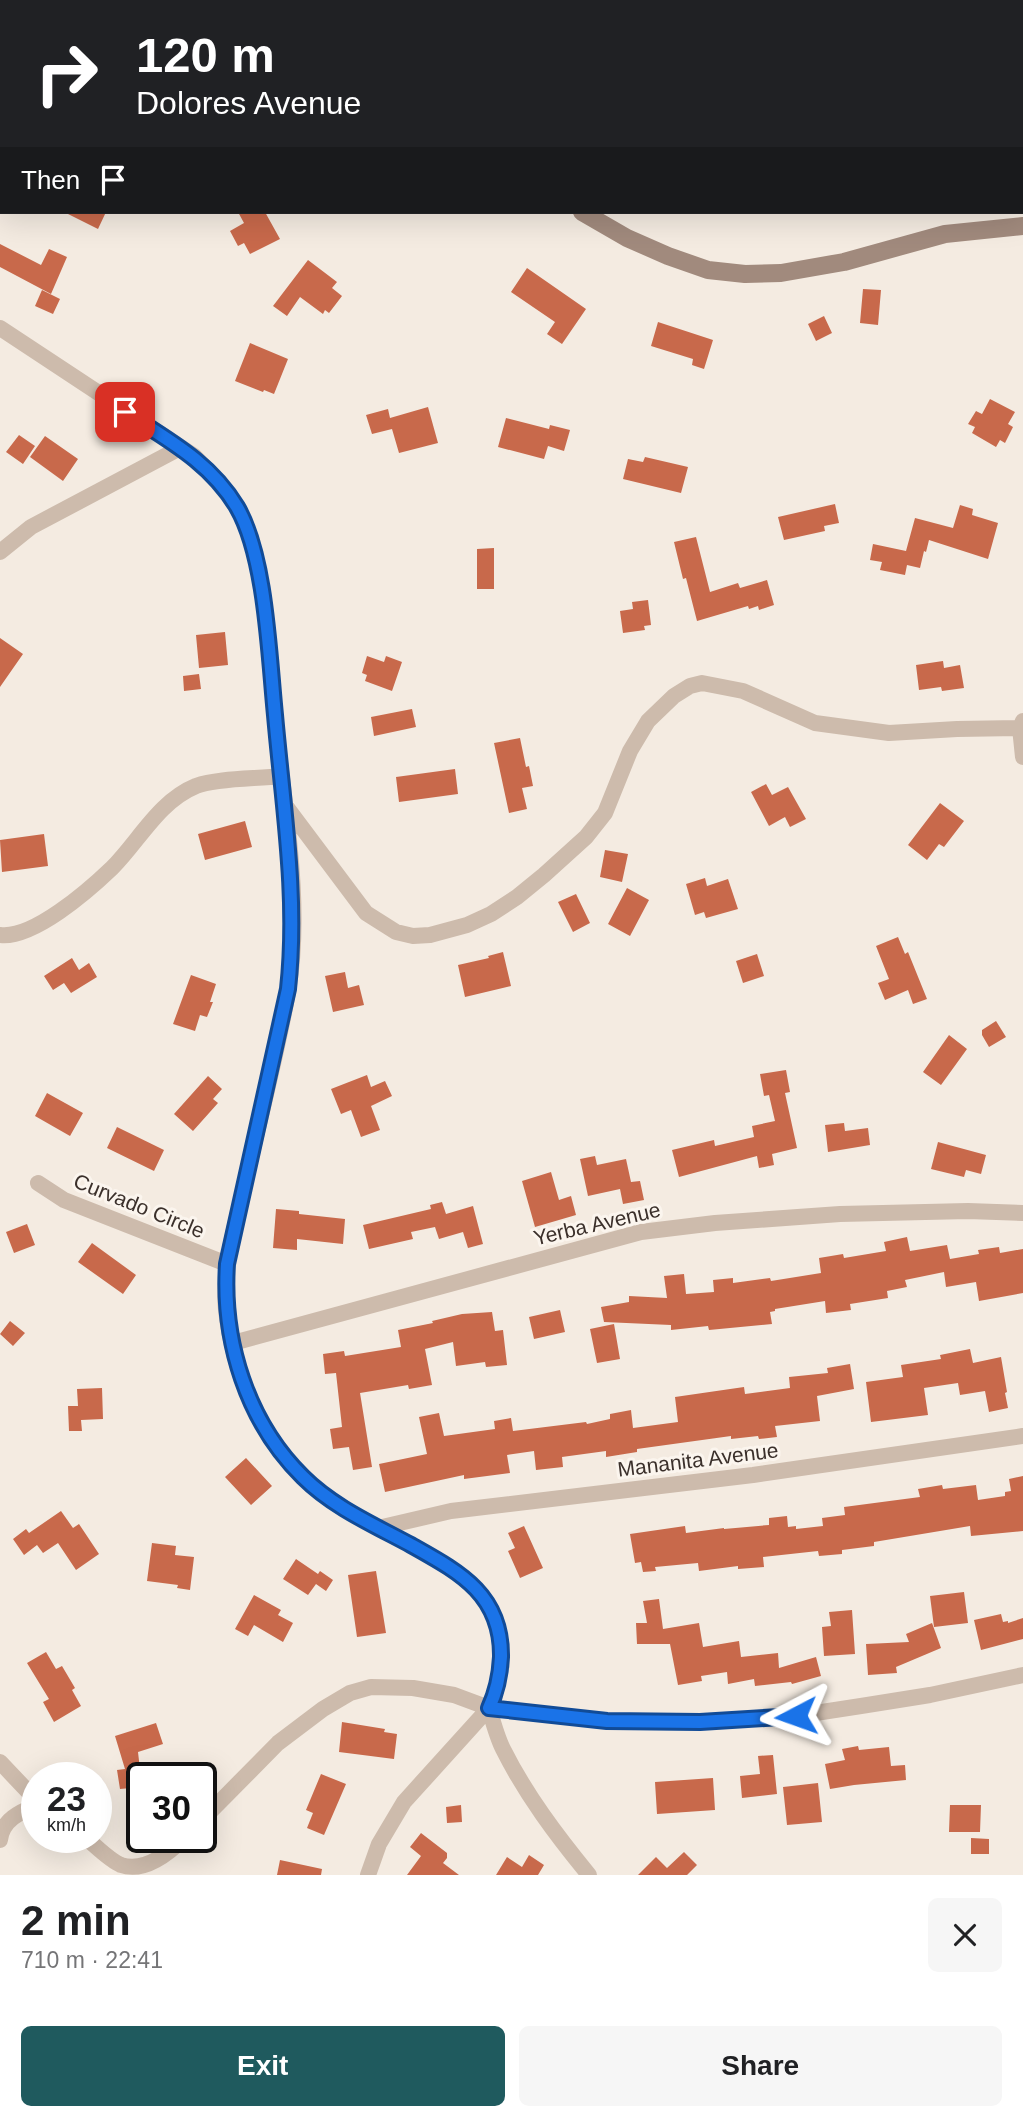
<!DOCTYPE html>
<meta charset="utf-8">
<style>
:root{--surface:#fff;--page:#f6f6f6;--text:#202124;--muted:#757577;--accent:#1f5a5e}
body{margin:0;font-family:Arial,sans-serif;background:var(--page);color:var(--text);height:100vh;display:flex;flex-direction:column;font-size:26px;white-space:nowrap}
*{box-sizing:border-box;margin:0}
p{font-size:23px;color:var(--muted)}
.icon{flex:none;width:38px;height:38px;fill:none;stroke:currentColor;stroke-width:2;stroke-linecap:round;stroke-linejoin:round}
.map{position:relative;height:1875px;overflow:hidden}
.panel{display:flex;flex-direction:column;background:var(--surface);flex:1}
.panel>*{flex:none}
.banner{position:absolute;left:0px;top:0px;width:1024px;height:214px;box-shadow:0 7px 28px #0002;background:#202124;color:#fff;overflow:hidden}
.speed{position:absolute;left:21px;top:1762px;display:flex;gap:14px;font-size:35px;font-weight:700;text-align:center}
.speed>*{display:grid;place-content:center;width:91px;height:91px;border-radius:50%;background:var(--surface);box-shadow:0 7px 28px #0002;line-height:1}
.speed small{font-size:18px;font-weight:400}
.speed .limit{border:4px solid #111;border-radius:10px;background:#fff;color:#111}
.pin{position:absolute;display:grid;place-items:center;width:60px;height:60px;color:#fff;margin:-30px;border-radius:14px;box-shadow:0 4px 10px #0006}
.me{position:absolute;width:77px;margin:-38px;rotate:266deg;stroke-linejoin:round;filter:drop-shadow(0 0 5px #0008)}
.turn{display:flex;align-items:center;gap:24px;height:147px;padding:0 21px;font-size:32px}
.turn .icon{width:91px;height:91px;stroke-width:2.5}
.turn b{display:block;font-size:49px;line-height:60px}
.then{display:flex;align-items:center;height:66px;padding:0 21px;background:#0003;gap:14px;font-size:26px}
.round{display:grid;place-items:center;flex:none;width:74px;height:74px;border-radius:10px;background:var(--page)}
.summary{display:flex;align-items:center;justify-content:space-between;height:119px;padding:0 21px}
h1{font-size:42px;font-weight:700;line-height:52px}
.action{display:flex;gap:14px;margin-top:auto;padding:14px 21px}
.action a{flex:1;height:80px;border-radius:10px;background:var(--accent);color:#fff;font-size:28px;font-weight:700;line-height:80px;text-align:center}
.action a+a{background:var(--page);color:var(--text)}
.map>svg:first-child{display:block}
.building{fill:#c8694b}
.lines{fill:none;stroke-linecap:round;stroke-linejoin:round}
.street{stroke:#cdbbac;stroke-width:16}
.secondary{stroke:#a18a7d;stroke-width:18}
.route-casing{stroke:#114b97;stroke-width:18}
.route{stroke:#1a73e8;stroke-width:12}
.labels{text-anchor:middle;stroke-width:6;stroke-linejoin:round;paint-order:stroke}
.street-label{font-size:21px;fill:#3b302b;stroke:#fbf5ee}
</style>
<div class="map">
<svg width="1023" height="1875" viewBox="0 0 1023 1875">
<rect width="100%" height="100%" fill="#f4ebe1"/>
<!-- building -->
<path class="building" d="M64,212H106L98,229Z
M238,212H265L280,239L250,254L244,243L238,246L230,231L244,223Z
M0,244L41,265L49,249L67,257L51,294L0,267Z
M308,260L337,282L332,288L342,296L329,313L325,310L323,314L300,297L287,316L273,306Z
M527,268L586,309L562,344L547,334L555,322L511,292Z
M863,289L881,290L878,325L860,323Z
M42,290L60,299L53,314L35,306Z
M824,316L832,333L816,341L808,324Z
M658,322L713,340L704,369L692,365L693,359L651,346Z
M250,343L288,359L274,394L264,390L263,392L235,381Z
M990,399L1015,412L1008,424L1013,427L1005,443L1000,440L996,447L972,433L975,427L968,424L976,411L982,414Z
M428,407L438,443L399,453L392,429L372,434L366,415L388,409L390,418Z
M506,418L549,429L550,425L570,430L564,451L548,446L544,459L498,447Z
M19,435L35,446L23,464L6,452Z
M45,436L78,459L63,481L30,457Z
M645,457L688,467L681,493L623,479L628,459L643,462Z
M835,504L839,523L824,526L825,531L784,540L778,517Z
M960,505L973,509L972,515L998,523L988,559L929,540L926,552L924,551L920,568L907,565L905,575L880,570L882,562L870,560L873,544L906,551L915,518L953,528Z
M696,537L710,592L738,583L740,588L767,580L774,605L759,610L758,606L749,609L748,606L697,621L686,578L683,579L674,542Z
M494,548V589H477V549Z
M648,600L651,625L644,626L645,630L623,633L620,611L633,609L632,602Z
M225,632L228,665L199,668L196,635Z
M0,638L23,654L0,687Z
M367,656L384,662L386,656L402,662L392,691L365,681L367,675L362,673Z
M943,661L944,668L960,665L964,688L942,691L941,687L919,690L916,665Z
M199,674L201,689L184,691L183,676Z
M412,709L416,727L374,736L371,717Z
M520,738L526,767L529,766L533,786L522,788L527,809L509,813L494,743Z
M455,769L458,794L399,802L396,777Z
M766,784L772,795L788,787L806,819L790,827L785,817L769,826L751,792Z
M940,803L964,821L944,847L939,844L927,860L908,845Z
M245,821L252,847L205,860L198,834Z
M44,834L48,866L2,872L0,840Z
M605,850L628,854L622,882L600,877Z
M705,878L707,886L728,879L738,909L706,918L704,912L695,915L686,884Z
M627,888L649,900L630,936L608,924Z
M576,894L590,923L573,932L558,902Z
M898,937L905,954L908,952L927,999L913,1004L908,990L885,1000L878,983L889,979L876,946Z
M503,952L511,986L465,997L458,965L489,958L488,956Z
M757,954L764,976L743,983L736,961Z
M72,958L79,970L89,963L97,977L71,993L64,983L53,990L44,976Z
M345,972L348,988L359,985L364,1005L333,1012L325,976Z
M191,975L216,984L210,1002H213L207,1017L200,1015L195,1031L173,1024Z
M996,1021L1006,1037L989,1047L982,1035V1030Z
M949,1035L967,1049L941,1085L923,1072Z
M786,1070L790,1092L785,1093L797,1148L772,1154L774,1165L759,1168L757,1156L679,1177L672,1150L714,1140L715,1146L754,1137L752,1126L775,1121L769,1095L764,1096L760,1074Z
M367,1075L371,1087L385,1081L392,1096L371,1106L380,1130L361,1137L351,1110L341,1114L331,1089Z
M208,1076L222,1089L213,1099L218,1103L193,1131L174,1114Z
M47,1093L83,1113L70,1136L35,1116Z
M844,1123L845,1131L868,1128L870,1145L828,1152L825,1125Z
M117,1127L164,1150L154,1171L107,1148Z
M938,1142L986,1155L981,1174L966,1170L964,1177L931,1169Z
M595,1156L597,1165L626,1159L631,1182L640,1181L644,1200L623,1204L620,1189L588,1196L580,1159Z
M551,1172L559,1200L571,1196L576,1215L535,1227L522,1181Z
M442,1202L446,1214L473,1206L483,1244L468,1248L463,1232L439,1239L435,1227L411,1232L413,1239L369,1249L363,1225L431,1209L430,1205Z
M276,1209L299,1211V1214L345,1219L343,1244L297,1239V1250L273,1248Z
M27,1224L35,1245L14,1253L6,1232Z
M907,1237L910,1251L947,1245L950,1259L979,1254L978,1250L999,1247L1000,1253L1023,1249V1293L979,1301L976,1282L946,1287L944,1272L905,1280L907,1287L887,1291L888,1298L850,1304L851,1310L826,1313L825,1301L775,1309V1311L770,1312L772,1324L709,1330L708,1326L671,1330V1325L604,1322L601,1307L629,1302V1296L667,1298L664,1276L684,1274L686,1294L714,1292L713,1280L733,1278V1283L770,1278L771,1281L821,1273L819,1258L843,1254L844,1258L886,1251L884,1242Z
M92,1243L136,1275L123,1294L78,1262Z
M560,1310L565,1332L534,1339L529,1317Z
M492,1312L495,1331L503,1330L507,1365L486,1367L485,1362L456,1366L453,1342L425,1349L432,1385L409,1389L408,1385L360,1393L372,1467L353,1470L349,1447L333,1449L330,1429L342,1427L336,1373L325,1374L323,1354L344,1351L345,1356L401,1347L398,1330L433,1323L432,1321L462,1314Z
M10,1321L25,1333L13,1346L0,1334Z
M614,1324L620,1359L597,1363L590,1329Z
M970,1349L973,1363L1001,1357L1007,1392L1005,1393L1008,1408L989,1412L985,1391L960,1395L958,1383L924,1388L928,1415L871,1422L866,1382L903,1377L901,1365L941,1359L940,1355Z
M850,1364L854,1389L817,1396L820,1421L775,1426L777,1437L759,1439L758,1436L731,1439V1436L637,1449V1452L606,1457V1451L562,1457L563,1467L536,1470L534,1451L507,1455L510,1473L464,1479V1475L385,1492L379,1464L427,1454L419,1417L439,1413L444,1436L495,1429L494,1421L511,1418L513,1431L586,1422L587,1424L610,1419V1414L631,1410L633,1428L678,1422L675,1397L744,1387L745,1394L790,1388L789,1377L828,1373L827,1368Z
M102,1388L103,1419L81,1420L82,1431H69L68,1406H78L77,1389Z
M246,1458L272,1486L251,1505L225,1477Z
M1023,1476V1531L971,1536L970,1526L874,1542V1546L842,1550V1554L819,1556L818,1551L763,1557L764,1567L738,1569V1566L699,1571L698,1563L655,1567L656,1571L643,1572L641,1562L635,1563L630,1534L685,1526L686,1533L724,1528V1529L769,1525V1518L787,1516L788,1527L796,1526V1529L823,1526L822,1518L845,1515L844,1507L920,1497L918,1489L942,1485L943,1489L976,1485L978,1500L1005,1496V1492L1011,1491L1009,1479Z
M61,1511L73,1528L79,1524L99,1554L76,1570L58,1543L43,1553L37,1545L24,1555L13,1539L26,1529L29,1533Z
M524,1526L543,1568L520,1578L508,1551L515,1548L508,1533Z
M152,1543L176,1546L175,1555L194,1557L190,1590L177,1588L178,1585L147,1581Z
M296,1559L318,1574L320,1571L333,1580L326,1591L316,1584L308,1595L283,1579Z
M376,1571L386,1633L357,1637L348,1575Z
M964,1592L968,1623L934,1627L930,1596Z
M254,1595L281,1610L278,1615L293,1623L283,1642L254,1625L248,1636L235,1629Z
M659,1599L663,1629L699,1623L703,1647L739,1641L741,1657L778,1653L779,1668L816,1657L821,1676L792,1684L791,1682L755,1686L754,1679L728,1684L727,1672L701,1676L702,1681L678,1685L670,1644H637L636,1623H647L643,1601Z
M852,1610L855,1654L824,1656L822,1627L831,1626L829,1612Z
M1001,1614L1003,1622L1008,1621V1623L1023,1618V1639L981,1650L974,1620Z
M932,1623L941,1648L896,1667L897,1673L868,1675L866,1644L909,1642L906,1634Z
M46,1652L56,1669L62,1666L75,1688L72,1690L81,1706L54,1722L43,1702L49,1699L27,1663Z
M342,1722L385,1729L384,1732L397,1734L394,1759L339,1752Z
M156,1723L163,1744L138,1752L142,1787L120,1789L117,1770L125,1769L115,1736Z
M858,1746L859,1750L889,1747L891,1766L905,1765L906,1780L854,1785L830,1789L825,1764L845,1760L842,1749Z
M773,1755L777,1794L742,1798L740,1776L760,1774L758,1756Z
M321,1774L346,1784L324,1835L307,1828L313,1813L306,1810Z
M713,1778L715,1810L657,1814L655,1782Z
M818,1783L822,1822L787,1825L783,1787Z
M461,1805L462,1822L447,1823L446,1807Z
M950,1805H981L980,1832H949Z
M421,1833L447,1853V1858L443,1863L459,1875H407L421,1856L410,1847Z
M971,1838L989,1839V1854H971Z
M684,1852L697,1865L687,1875H638L656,1857L667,1868Z
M529,1855L544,1865L538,1875H496L507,1857L522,1867Z
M280,1860L322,1869L321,1875H277Z"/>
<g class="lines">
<!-- street -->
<path class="street" d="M363,0V2
M0,328L194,456C216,478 236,499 247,529C267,583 269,660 275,718C284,806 303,904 288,992C276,1059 258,1125 243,1192C234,1230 222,1270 226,1310C233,1372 259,1436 305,1479C334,1506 372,1524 407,1543C453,1569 501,1592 501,1654C501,1674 498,1690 489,1708L404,1802L379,1844L368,1875
M0,552L31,527L180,448
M1023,721L1020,728L1023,757
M285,805L366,913L396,932L413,936L430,935L467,925L491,914L517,897L544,875L586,837L605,813L630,751L648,721L674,696L690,686L702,683L743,691L815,723L889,733L957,729L1020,728
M0,935C33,939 88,891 112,868C139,841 159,801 196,786C218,778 256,779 281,776
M38,1183L64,1200L227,1264
M233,1343L641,1232L715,1223L840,1214L968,1211L1023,1213
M378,1528L451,1511L753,1475L1023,1436
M489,1708C493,1722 497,1737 503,1749C526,1795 557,1836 589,1875
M0,1762L37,1801
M201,1821L278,1743L323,1709L350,1693L371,1687L413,1688L454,1695L489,1708L607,1721L700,1722L796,1716L861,1706L930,1695L1023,1675
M86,1838C96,1846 109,1860 121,1865C145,1873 169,1853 184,1838
M0,1840C2,1820 20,1812 37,1805"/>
<!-- secondary -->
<path class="secondary" d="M0,24H2
M582,212L627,238L668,256L708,270L745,274L781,273L844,262L945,234L1023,226"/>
</g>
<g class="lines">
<defs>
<path id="route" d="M125,412C168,440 210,462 237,507C266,557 269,656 275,715C283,807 298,896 288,989L227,1264C222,1341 247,1422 303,1477C333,1507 374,1525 411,1545C459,1572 502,1594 501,1657C500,1676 497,1691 489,1708L607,1721L700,1722L796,1716"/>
</defs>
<!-- route casing -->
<use href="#route" class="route-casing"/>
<!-- route -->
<use href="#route" class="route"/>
</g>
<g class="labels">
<!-- street labels -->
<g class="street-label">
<text transform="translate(139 1206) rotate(22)" y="7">Curvado Circle</text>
<text transform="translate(597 1224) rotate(-13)" y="7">Yerba Avenue</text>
<text transform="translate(698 1460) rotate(-7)" y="7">Mananita Avenue</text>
</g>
</g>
</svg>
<div class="speed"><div>23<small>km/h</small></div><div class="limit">30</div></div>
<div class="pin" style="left:125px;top:412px;background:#d93025"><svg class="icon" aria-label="arrive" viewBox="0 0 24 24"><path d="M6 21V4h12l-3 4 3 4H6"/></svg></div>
<svg class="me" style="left:796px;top:1716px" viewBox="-20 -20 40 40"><path d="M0-17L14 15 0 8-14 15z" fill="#1a73e8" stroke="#fff" stroke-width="4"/></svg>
<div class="banner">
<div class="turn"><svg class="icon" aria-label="right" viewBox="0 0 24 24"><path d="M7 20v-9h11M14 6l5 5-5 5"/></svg><div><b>120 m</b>Dolores Avenue</div></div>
<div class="then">Then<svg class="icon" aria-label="arrive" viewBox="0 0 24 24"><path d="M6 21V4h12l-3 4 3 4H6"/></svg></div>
</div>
</div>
<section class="panel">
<div class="summary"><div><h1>2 min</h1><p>710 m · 22:41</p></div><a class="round"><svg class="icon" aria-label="close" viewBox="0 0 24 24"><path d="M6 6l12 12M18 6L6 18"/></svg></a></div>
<div class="action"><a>Exit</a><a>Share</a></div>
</section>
